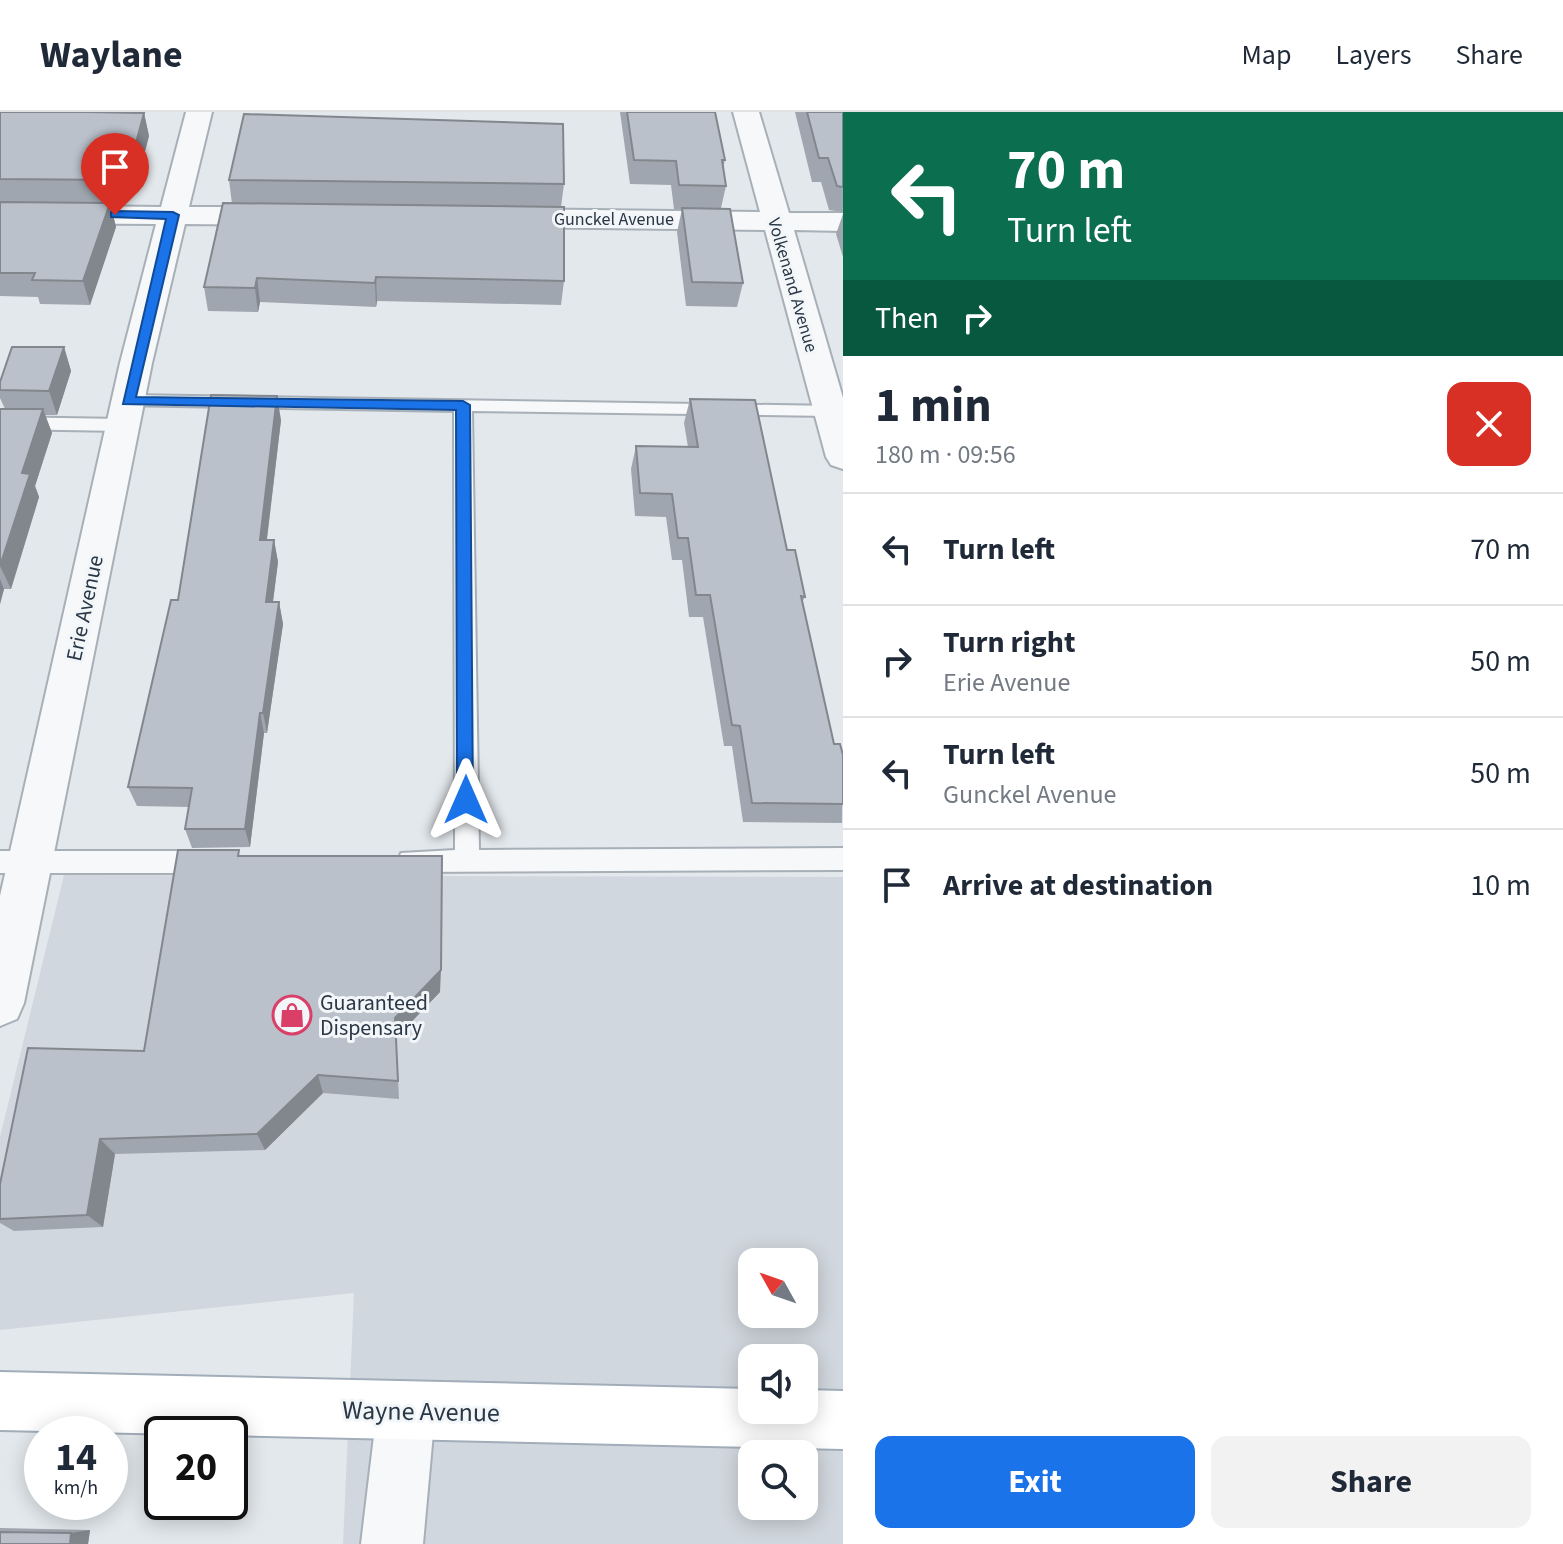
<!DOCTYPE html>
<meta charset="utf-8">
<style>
:root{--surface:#fff;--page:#f2f2f3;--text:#1f2937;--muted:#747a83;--line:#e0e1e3;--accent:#1a73e8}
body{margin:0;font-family:"Source Sans 3",sans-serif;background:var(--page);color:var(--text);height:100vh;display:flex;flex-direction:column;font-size:30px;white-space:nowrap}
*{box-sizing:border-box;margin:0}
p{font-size:26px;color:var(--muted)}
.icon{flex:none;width:44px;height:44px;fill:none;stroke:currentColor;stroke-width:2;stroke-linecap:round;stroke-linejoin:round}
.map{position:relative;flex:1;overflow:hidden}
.details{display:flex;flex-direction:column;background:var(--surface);width:720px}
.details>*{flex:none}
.banner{background:#0b6e4f;color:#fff;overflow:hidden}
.needle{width:52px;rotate:310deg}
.controls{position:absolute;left:738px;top:1136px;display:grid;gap:16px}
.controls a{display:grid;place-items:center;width:80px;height:80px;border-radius:16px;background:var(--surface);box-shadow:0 4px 20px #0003;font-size:40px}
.speed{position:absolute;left:24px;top:1304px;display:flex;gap:16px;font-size:40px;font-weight:700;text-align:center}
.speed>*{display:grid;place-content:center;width:104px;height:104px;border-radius:50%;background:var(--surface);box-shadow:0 4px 20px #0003;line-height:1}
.speed small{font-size:20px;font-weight:400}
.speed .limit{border:4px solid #111;border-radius:12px;background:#fff;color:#111}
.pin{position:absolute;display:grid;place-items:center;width:68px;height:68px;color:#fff;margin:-82px -34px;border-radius:50% 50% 50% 0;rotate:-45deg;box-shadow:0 0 8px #0007}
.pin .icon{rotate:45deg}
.me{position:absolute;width:88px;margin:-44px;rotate:0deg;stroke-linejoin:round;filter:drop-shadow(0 0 6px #0008)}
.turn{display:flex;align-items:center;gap:28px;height:168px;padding:0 32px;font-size:36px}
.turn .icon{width:104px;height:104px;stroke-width:2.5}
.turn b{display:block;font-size:56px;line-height:68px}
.then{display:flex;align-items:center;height:76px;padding:0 32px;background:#0003;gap:16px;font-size:30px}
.round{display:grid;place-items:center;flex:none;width:84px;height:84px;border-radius:16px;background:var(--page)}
.head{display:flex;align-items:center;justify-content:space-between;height:136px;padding:0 32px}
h1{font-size:48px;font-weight:700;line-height:60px}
.button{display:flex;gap:16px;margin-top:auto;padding:16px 32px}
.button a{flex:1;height:92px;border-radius:16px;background:var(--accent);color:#fff;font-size:32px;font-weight:700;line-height:92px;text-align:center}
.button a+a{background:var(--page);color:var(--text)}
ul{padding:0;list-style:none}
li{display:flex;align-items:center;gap:24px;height:112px;padding:0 32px;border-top:2px solid var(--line)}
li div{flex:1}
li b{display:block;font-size:30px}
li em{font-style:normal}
header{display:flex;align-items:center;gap:48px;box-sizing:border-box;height:112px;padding:0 40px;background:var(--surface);border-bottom:2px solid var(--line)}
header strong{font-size:38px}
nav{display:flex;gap:44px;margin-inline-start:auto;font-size:28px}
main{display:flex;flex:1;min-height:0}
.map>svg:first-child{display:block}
.built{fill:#d1d7de;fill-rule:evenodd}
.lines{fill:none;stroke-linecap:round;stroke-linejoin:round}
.lane-casing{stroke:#a7afb7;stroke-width:4}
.street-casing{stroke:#a7afb7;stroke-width:4}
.primary-casing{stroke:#a1adb9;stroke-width:4}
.lane{fill:#f6f8fa;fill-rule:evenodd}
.street{fill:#f6f8fa;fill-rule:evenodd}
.primary{fill:#fff;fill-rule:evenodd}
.wall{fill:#a0a6af}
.shaded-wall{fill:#82878e}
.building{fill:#bac1cb;stroke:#82878e;stroke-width:2}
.route{fill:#1a73e8;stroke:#114b97;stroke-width:2}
.labels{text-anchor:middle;stroke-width:6;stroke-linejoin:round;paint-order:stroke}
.far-street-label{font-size:18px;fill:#293746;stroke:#f3f6f9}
.street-label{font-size:22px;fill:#293746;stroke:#f3f6f9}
.poi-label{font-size:22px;fill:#293746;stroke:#f3f6f9;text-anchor:start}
.near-street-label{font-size:26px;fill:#293746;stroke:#f3f6f9}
</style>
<header>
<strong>Waylane</strong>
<nav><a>Map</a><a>Layers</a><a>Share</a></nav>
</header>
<main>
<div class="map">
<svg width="843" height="1432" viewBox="0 0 843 1432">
<rect width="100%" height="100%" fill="#e3e8ec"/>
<!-- built -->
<path class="built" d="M64,763L843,765V1432H343L354,1181L0,1218V1025ZM752,1150H804V1202H752ZM752,1246H804V1298H752ZM752,1342H804V1394H752Z"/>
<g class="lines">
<defs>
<path id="lane" d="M128,283L835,294V302L829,304L472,299L479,738L843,736V758L410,760L401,757L398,749L401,741L455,738L454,299L122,293V285Z
M0,305L123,307L132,313L123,319L0,317Z
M0,739H206L215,742L218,750L215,758L206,761H0Z"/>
<path id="street" d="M186,0H212L189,95H282L292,98L296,104L292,110L282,113L185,112L152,251L24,891L17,907L0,914V784L120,251L156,112L0,111V93L161,95Z
M733,0H759L789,101H843V119L794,118L843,286V357L831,353L826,345L765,118L502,115L492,112L488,106L492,100L502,97L760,100Z
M406,1270L427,1278L435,1299L423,1432H361L377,1299L385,1278Z"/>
<path id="primary" d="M0,1260L752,1277V1298H804V1278L843,1279V1337L0,1318Z"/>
</defs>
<!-- lane casing -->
<use href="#lane" class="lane-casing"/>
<!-- street casing -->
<use href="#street" class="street-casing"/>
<!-- primary casing -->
<use href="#primary" class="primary-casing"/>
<!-- lane -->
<use href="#lane" class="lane"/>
<!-- street -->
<use href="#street" class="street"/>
<!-- primary -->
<use href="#primary" class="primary"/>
</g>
<!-- wall -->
<path class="wall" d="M0,0L144,1L149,24L135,77H128L124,92L110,91L116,115L90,193L40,192L38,185L0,184Z
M620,0H715L725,48L723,56L726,74L721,96L743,171L737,195L686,194L677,120L682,97H674L671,73L630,72Z
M795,0H843V100L829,98L821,70H812Z
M229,68L564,72L561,95L564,169L561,193L377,189L376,195L260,190L258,200L208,199L204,175L232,92Z
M843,102V145L836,122Z
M64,235L71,259L57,303H45L52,321L35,374L39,385L11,477H4L0,492V297H5L0,286V270Z
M690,287L787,438L805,485L802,490L834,632L843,643L842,711L743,710L732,634H724L703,505H689L682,448H672L666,405L635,404L631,357L636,334L688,335L684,311Z
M281,308L267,428H274L278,450L273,490H279L283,512L267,621H264L250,735L192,736L185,717L189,695L137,694L128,675L178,488Z
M241,744L440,880L396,926L399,987L323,981L265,1038L115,1042L103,1115L14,1119L0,1111V1072L144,939Z
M0,1416L90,1418L88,1432H0Z"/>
<!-- shaded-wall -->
<path class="shaded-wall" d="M144,1L149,24L135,77L130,53Z
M123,53L128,77L124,92L118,68Z
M110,91L116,115L90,193L83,169Z
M376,165L377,189L376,195L375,171Z
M257,166L260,190L258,200L255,176Z
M64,235L71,259L57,303L49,279Z
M277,284L281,308L264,450L260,428Z
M43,297L52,321L35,374L39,385L11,477L0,454L22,361Z
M274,428L278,450L270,512L266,490Z
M0,467L4,477L0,492Z
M279,490L283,512L267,621L263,601Z
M260,601L264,621L250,735L245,717Z
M441,858L440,880L396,926L399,987L395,906Z
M318,963L323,981L265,1038L257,1022Z
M100,1027L115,1042L103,1115L87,1103Z
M90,1418L88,1432H70L71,1421Z"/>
<!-- building -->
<path class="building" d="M0,0H87L144,1L130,53H123L118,68L0,67Z
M627,0H715L725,48H722L726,74L679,73L676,49L634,48Z
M807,0H843V75L837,74L828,46H819Z
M244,2L563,12L564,72L229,68Z
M0,90L110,91L83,169L32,168L35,161H0Z
M223,91L564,95V169L376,165L375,171L257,166L255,176L204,175Z
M682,96L730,97L743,171L692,170Z
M12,235H64L49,279L0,278V270Z
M211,283L277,284L260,428H274L266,490H279L263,601H260L245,717H185L192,676L128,675L171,488H178Z
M690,287L755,288L787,438H795L805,485L801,484L834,632H840L843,643V692L752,691L740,614L732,613L710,483H696L688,426H678L672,382L640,381L636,334L698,335Z
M0,297H43L22,361L30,362L0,454Z
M178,738H239L238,744H442L441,858L395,906L398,969L318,963L257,1022L100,1027L87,1103L0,1107V1072L28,936L144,939Z
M0,1420L71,1421L70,1432H0Z"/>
<!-- route -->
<path class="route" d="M115,99L173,100L179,103L136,285L463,289L470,293L473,693L466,696L457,688L456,298L123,292L166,107L111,105V100Z"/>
<!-- icons -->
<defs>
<symbol id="shop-ring" viewBox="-11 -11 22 22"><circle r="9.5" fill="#f3f6f9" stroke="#da3f68" stroke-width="1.5"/><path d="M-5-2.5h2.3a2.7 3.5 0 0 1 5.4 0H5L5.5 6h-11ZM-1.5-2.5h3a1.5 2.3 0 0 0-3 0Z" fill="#da3f68"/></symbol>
</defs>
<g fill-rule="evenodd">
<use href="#shop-ring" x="270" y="881" width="44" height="44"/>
</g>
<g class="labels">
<!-- far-street labels -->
<g class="far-street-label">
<text x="614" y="113">Gunckel Avenue</text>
<text transform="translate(793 173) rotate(74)" y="6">Volkenand Avenue</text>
</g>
<!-- street labels -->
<g class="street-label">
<text transform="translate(84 496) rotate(-78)" y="8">Erie Avenue</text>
</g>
<!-- poi labels -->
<g class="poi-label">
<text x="320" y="898">Guaranteed<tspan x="320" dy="25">Dispensary</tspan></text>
</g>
<!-- near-street labels -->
<g class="near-street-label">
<text transform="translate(421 1299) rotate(1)" y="9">Wayne Avenue</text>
</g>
</g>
</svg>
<div class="controls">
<a><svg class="needle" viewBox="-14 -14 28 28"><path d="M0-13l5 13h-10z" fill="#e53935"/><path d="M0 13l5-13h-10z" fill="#747a83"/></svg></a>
<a><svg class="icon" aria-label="sound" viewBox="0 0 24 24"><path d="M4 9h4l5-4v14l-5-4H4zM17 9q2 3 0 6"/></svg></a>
<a><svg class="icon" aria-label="search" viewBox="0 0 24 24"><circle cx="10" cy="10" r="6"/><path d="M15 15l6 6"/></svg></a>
</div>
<div class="speed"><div>14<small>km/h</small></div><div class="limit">20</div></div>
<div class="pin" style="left:115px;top:103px;background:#d93025"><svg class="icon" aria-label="arrive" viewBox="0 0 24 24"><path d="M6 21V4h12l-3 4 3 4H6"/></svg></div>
<svg class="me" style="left:466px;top:688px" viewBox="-20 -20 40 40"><path d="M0-17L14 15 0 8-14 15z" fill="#1a73e8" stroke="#fff" stroke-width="4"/></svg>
</div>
<section class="details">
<div class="banner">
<div class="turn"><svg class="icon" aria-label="left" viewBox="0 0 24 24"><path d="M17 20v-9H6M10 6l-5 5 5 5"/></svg><div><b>70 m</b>Turn left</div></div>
<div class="then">Then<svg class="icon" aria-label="right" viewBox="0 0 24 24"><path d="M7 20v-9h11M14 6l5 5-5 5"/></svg></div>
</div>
<div class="head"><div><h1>1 min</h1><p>180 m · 09:56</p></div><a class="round" style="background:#d93025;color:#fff"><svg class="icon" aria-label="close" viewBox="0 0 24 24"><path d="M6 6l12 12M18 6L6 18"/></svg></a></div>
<ul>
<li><svg class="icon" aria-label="left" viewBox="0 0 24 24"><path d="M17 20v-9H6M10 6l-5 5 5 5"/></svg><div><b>Turn left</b></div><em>70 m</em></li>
<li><svg class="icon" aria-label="right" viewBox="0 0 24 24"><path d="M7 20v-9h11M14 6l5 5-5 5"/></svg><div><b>Turn right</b><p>Erie Avenue</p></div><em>50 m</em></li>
<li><svg class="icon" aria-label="left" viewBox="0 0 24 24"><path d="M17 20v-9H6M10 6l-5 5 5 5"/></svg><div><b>Turn left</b><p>Gunckel Avenue</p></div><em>50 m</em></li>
<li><svg class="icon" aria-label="arrive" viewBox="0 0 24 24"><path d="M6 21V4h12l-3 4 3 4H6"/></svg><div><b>Arrive at destination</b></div><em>10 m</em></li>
</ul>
<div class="button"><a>Exit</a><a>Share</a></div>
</section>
</main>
